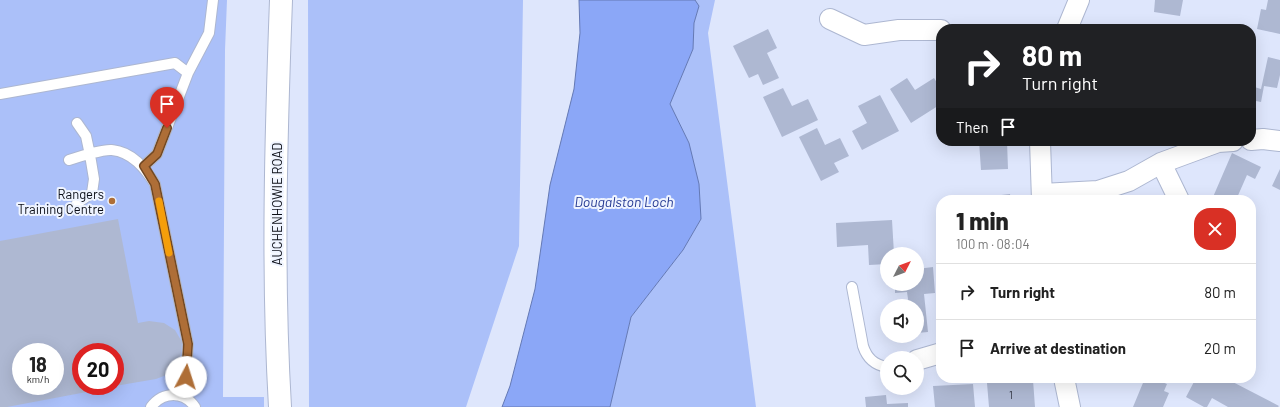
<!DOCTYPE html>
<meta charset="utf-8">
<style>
:root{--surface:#fff;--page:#f2f2f2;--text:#222;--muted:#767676;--line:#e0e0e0}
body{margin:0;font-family:Barlow,sans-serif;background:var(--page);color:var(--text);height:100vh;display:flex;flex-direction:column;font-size:15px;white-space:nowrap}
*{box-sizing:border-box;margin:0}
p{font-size:13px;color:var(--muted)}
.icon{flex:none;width:22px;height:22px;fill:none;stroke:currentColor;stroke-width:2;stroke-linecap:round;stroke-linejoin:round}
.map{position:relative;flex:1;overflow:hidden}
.drawer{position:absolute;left:936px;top:195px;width:320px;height:188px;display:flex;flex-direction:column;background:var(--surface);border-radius:16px;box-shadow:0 4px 16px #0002}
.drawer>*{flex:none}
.banner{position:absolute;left:936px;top:24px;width:320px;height:122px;border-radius:16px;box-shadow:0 4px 16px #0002;background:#202124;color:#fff;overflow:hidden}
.needle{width:26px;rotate:48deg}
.controls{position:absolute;left:880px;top:247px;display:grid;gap:8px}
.controls a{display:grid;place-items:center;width:44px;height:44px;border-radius:50%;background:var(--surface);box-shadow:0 4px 16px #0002;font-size:20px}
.speed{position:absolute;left:12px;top:343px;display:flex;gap:8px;font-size:20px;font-weight:700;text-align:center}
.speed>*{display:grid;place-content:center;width:52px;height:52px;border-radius:50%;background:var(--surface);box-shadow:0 4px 16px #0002;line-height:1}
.speed small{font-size:10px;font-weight:400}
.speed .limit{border:6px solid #d22;background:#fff;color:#111}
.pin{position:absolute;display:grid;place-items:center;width:34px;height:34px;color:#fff;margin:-41px -17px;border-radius:50% 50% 50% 0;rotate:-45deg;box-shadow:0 0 4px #0007}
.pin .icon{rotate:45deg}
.me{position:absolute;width:44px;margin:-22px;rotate:5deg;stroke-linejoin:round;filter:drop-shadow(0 0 3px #0008)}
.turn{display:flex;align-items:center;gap:14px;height:84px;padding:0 20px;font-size:18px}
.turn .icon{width:52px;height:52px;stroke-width:2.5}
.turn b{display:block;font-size:28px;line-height:34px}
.then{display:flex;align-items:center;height:38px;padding:0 20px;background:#0003;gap:8px;font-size:15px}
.round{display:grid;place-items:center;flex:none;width:42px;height:42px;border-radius:16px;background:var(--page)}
.summary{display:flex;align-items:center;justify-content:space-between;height:68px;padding:0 20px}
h1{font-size:24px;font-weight:800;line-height:30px}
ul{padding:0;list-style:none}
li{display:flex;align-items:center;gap:12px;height:56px;padding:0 20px;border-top:1px solid var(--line)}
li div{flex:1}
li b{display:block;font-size:15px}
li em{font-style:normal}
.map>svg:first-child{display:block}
.green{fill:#abc0f9;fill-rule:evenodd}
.water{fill:#8ba7f7;stroke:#6479b4}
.building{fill:#aeb8d2;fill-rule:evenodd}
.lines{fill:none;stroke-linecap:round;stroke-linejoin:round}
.service-casing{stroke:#adb7d1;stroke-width:12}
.minor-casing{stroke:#adb7d1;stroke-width:22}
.primary-casing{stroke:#adb7d1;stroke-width:24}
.service{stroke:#fff;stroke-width:10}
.minor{stroke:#fff;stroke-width:20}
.primary{stroke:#fff;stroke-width:22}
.route-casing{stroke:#714824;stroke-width:10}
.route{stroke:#ae6e37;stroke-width:7}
.slow{stroke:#f59e0b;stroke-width:7}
.poi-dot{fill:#ae6e37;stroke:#eff4ff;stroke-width:1.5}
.labels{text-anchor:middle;stroke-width:4;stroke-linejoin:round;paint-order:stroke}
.number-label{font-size:11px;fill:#333845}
.poi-label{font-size:13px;fill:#0a0d16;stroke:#eff4ff;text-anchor:end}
.street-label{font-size:13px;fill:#0a0d16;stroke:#eff4ff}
.water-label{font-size:14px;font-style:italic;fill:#253a93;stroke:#eff4ff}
</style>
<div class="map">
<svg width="1280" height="407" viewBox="0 0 1280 407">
<rect width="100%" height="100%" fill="#dee6fc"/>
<!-- green -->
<path class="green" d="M0,0H227L225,50L223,397H264V407H0ZM21,352H55V386H21ZM81,352H115V386H81Z
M308,0H523L519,246L466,407H309Z
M695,0H715L708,33L756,407H610L631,317L683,250L701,219L689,143L670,104L693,49L694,23L699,6Z"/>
<!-- water -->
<path class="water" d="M579,0H695L699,6L694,23L693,49L670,104L689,143L699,184L701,219L683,250L631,317L610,407H502L510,386L535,289L550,185L574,89L580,33Z"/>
<!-- building -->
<path class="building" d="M1155,0H1183L1180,16L1154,12Z
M1268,0H1280V34L1257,29L1261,9L1266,10Z
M768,29L777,48L767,53L779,78L763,85L758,74L749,78L733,46Z
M1268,57L1280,60V75L1277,88L1264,86L1261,102L1251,100V86L1261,89Z
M907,78L915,90L934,78L941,89V104L911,123L890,89Z
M783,88L792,106L808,99L818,120L782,137L763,97Z
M880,95L899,131L862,150L852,131L867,123L858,106Z
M817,128L825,145L840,138L849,156L834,163L839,172L821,181L799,137Z
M979,141H1007L1008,169L981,170Z
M1232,153L1261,167L1255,179L1247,175L1236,200H1206L1209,195L1213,197Z
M1280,169V190L1272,186Z
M1010,194L1011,200H984V197Z
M118,219L138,323L149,321L164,323L175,330L182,342L181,353L178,365L169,374L156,379L115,386V352H81V386L113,387L7,407H0V241ZM21,352H55V386H21Z
M892,220L894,254H887V264L869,265L868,245L837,247L836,223Z
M933,267L935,293L924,294L928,332L917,333V306H909L907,292L895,293V284H917V269Z
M1145,378H1152L1167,384L1164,391L1169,393L1163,407H1133Z
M1196,378H1225L1279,406L1278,407H1228L1212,398L1207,407H1204L1186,397Z
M1033,380L1035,407H989L987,383Z
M973,384L975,407H935L933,386Z
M886,395L887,404L908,403V407H866L865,397Z"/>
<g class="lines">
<defs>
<path id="service" d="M0,94L175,63L188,73
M77,123L86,136L90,155L94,179L92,193L77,203
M69,160C78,157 104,149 112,150C132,152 145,168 155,184L188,344L186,377L180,395
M144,166L157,154L188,73L209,33L213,0
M852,287L863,346C867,358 874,365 887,367
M151,407C163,391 184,391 195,407"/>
<path id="minor" d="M830,19L864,35L899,30H941
M1067,29L1079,0
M1251,140L1263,139L1280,141
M1040,141L1042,200
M1161,163L1179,200
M1042,194L1098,191L1129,181L1161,163L1218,142L1233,141
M917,360L941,353
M1064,378L1070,407"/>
<path id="primary" d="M280,407C272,272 276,135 281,0"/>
</defs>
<!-- service casing -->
<use href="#service" class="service-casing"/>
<!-- minor casing -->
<use href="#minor" class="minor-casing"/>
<!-- primary casing -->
<use href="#primary" class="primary-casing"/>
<!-- service -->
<use href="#service" class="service"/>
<!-- minor -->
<use href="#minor" class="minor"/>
<!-- primary -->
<use href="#primary" class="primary"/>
</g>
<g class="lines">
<defs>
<path id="route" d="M167,128L157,154L144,166L155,184L188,344L186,377"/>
</defs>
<!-- route casing -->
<use href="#route" class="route-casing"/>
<!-- route -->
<use href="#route" class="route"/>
<!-- slow -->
<path class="slow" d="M159,201L169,253"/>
</g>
<!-- markers -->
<circle class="poi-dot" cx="112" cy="201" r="4"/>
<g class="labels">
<!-- number labels -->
<g class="number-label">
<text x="1011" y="399">1</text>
</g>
<!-- poi labels -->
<g class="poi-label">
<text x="104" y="199">Rangers<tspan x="104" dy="15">Training Centre</tspan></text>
</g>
<!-- street labels -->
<g class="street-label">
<text transform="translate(277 204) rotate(-90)" y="5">AUCHENHOWIE ROAD</text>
</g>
<!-- water labels -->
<g class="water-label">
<text x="624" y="207">Dougalston Loch</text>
</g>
</g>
</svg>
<div class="controls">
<a><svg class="needle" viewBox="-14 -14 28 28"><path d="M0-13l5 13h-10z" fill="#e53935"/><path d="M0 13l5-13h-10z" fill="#767676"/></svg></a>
<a><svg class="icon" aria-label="sound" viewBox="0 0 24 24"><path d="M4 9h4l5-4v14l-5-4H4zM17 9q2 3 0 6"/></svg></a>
<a><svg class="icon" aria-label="search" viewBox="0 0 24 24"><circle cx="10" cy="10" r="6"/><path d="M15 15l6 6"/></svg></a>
</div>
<div class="speed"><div>18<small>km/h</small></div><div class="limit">20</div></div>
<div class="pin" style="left:167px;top:128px;background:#d93025"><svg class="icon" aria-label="arrive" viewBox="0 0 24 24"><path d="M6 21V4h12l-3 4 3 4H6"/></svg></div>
<svg class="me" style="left:186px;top:377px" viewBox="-20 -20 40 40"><circle r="19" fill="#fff"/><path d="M0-13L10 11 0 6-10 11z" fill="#ae6e37"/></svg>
<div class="banner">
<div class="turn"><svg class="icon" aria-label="right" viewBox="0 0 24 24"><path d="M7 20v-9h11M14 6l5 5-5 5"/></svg><div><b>80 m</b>Turn right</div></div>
<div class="then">Then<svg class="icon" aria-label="arrive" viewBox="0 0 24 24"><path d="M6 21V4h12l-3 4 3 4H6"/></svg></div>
</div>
<section class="drawer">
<div class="summary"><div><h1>1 min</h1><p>100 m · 08:04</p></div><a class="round" style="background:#d93025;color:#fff"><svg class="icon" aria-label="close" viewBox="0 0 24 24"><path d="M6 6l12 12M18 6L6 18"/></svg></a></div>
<ul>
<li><svg class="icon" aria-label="right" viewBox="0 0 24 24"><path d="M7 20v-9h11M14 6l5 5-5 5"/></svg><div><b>Turn right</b></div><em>80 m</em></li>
<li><svg class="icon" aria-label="arrive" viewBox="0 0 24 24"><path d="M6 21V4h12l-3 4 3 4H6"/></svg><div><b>Arrive at destination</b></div><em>20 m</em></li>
</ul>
</section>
</div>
